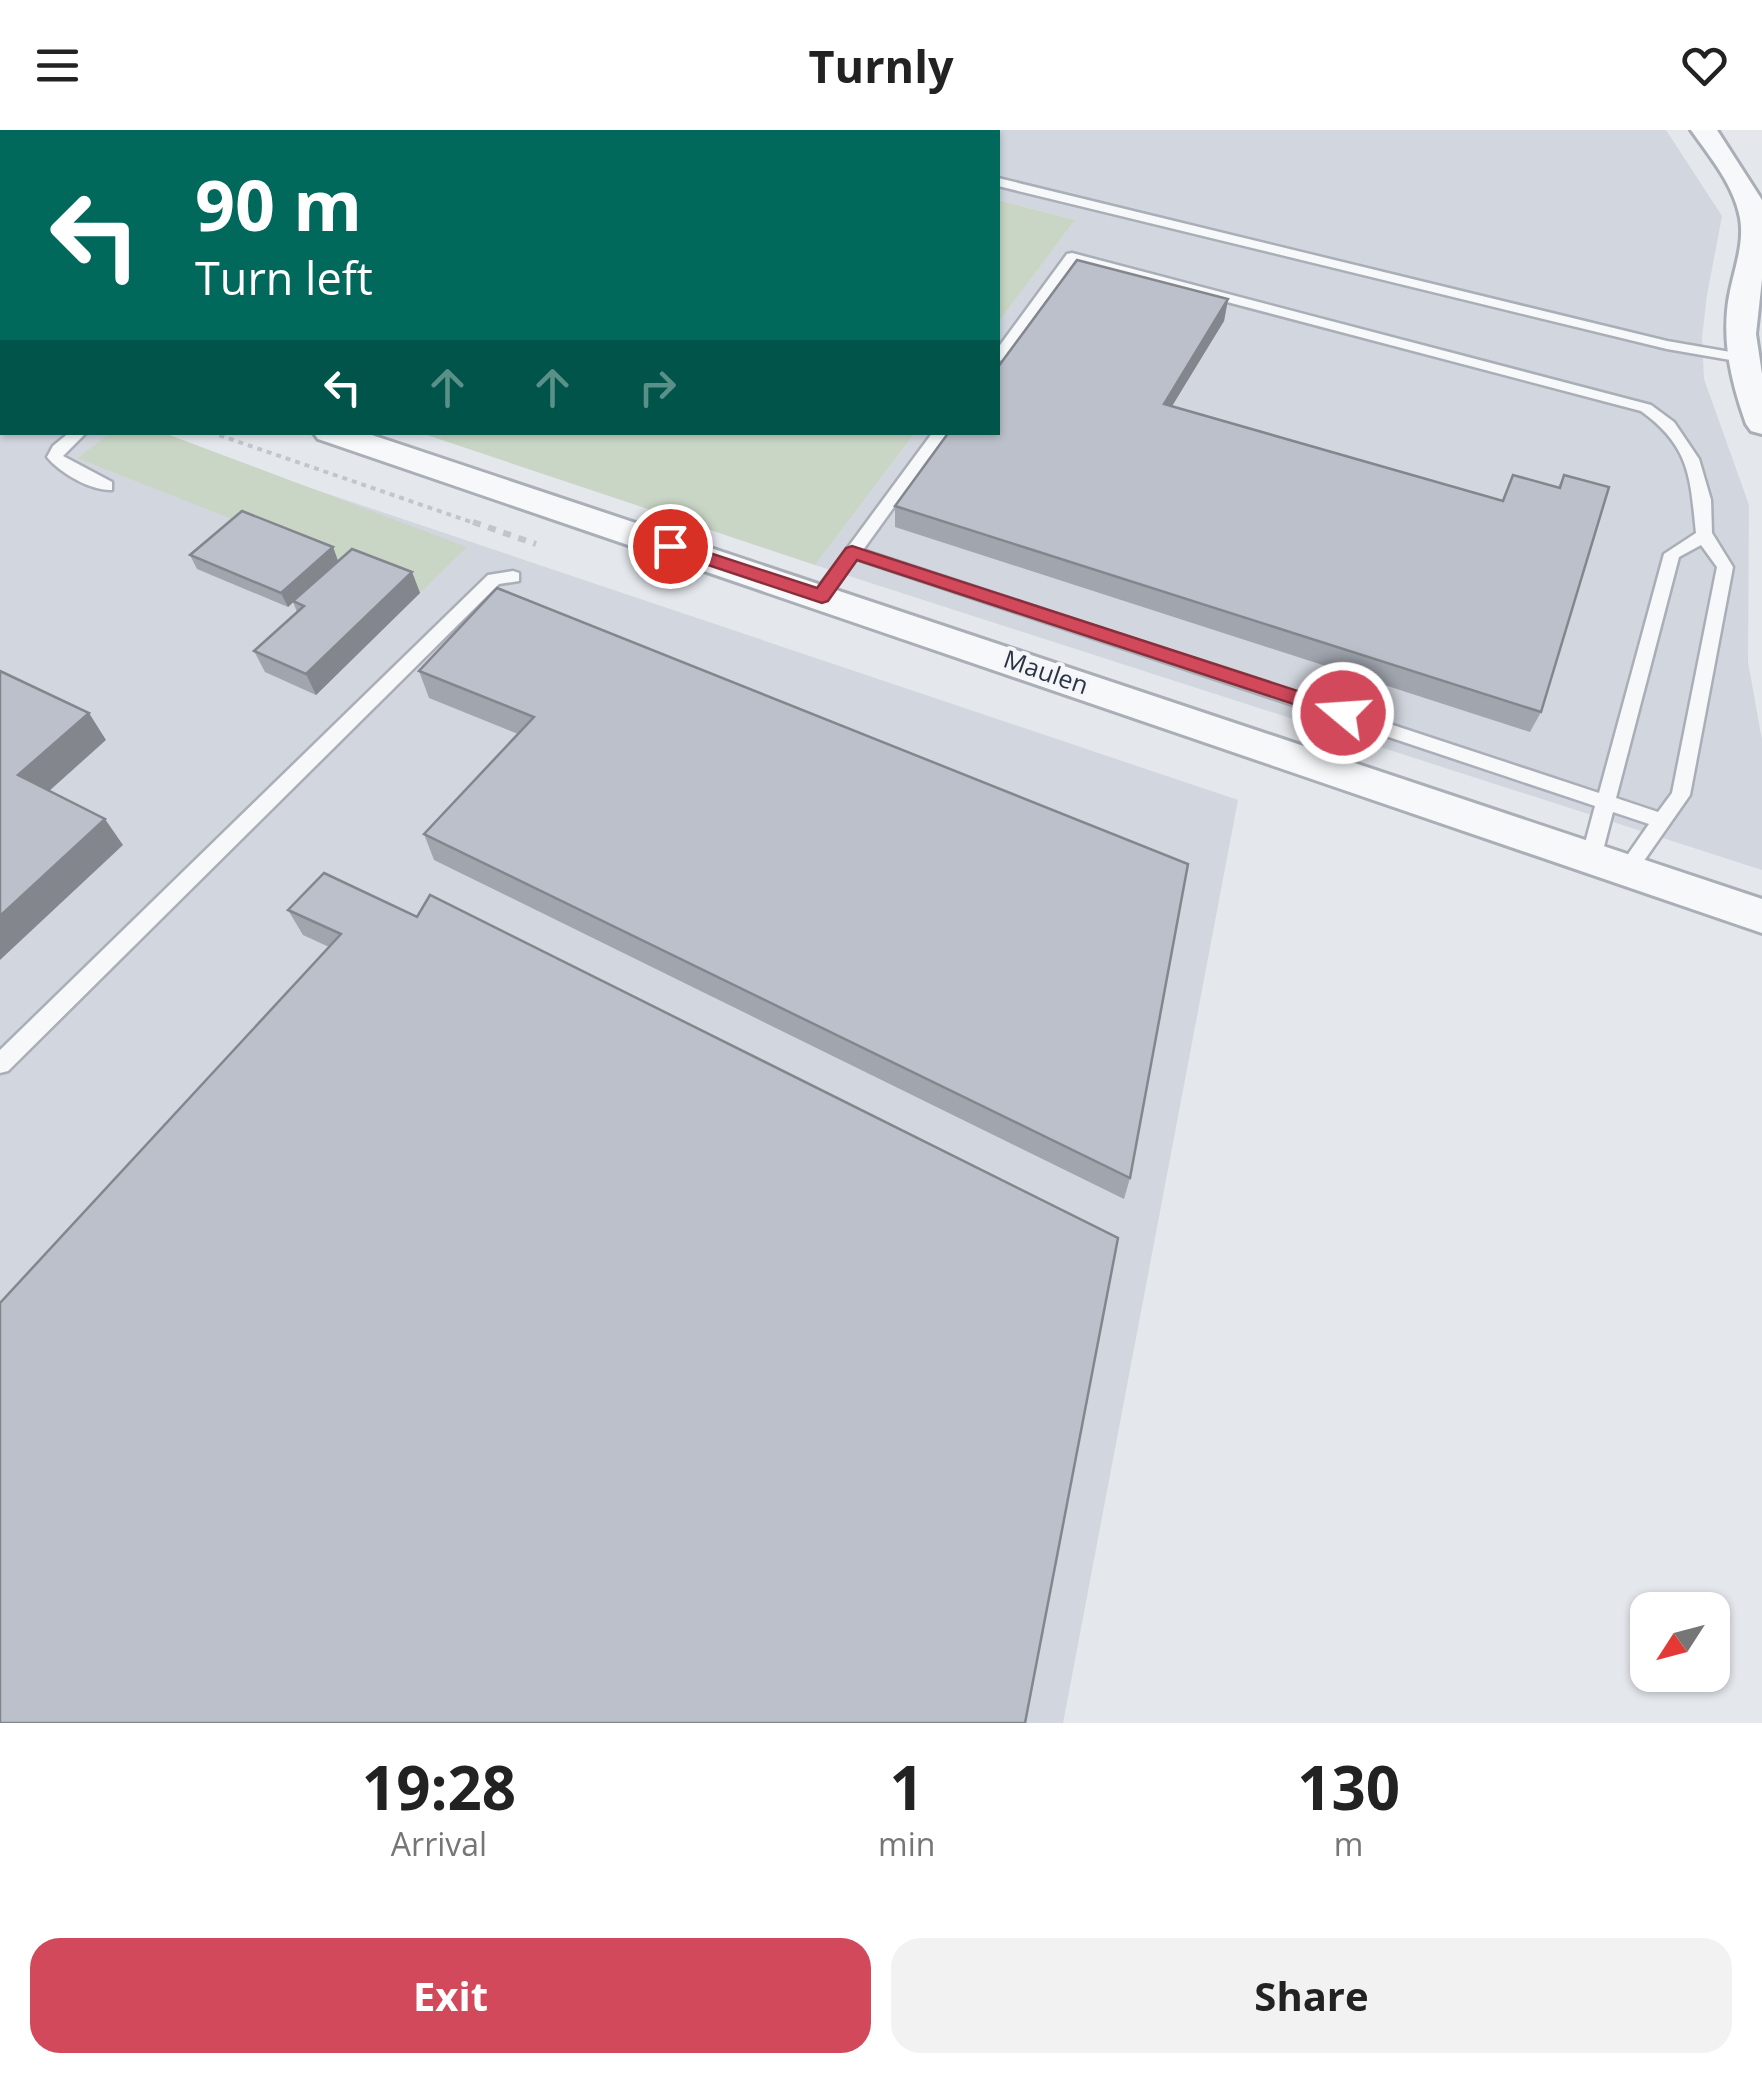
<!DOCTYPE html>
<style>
:root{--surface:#fff;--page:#f2f2f2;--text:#222;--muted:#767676;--accent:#d1495b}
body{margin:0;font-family:"Open Sans",sans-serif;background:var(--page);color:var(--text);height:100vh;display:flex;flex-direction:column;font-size:38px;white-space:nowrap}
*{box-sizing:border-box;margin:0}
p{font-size:32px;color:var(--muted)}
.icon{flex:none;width:55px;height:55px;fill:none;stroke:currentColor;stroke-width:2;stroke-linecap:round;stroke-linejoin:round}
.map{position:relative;height:1593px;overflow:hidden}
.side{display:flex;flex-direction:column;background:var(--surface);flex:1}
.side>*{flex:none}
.hud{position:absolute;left:0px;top:0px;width:1000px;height:305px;box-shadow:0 2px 8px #0004;background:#00695c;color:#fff;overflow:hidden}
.needle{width:65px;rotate:234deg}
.fabs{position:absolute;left:1630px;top:1462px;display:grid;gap:20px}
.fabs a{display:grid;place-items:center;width:100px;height:100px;border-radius:20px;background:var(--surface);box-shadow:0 2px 8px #0004;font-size:50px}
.pin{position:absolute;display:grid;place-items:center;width:85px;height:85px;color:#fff;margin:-42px;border:5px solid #fff;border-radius:50%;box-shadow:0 2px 10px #0007}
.me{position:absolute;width:110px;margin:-55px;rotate:288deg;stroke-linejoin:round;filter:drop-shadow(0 0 8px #0008)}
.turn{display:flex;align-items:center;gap:35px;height:210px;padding:0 30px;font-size:45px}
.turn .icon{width:130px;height:130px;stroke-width:2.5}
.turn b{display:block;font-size:70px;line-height:85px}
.lanes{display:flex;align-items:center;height:95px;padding:0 30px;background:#0003;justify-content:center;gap:50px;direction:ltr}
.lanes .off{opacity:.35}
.eta{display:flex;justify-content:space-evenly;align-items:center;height:170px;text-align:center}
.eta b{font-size:60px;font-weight:700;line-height:70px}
.button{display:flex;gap:20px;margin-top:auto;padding:20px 30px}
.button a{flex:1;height:115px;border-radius:30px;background:var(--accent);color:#fff;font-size:40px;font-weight:700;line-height:115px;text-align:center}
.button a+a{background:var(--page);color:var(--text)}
header{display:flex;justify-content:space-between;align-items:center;height:130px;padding:0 30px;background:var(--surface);font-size:45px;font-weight:700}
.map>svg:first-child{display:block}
.built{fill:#d2d6de}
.green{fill:#c9d6c5}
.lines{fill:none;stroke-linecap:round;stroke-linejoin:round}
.lane-casing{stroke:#a9aeb7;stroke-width:5}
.street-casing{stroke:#a9aeb7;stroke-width:6}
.path-far1{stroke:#c2c5cb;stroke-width:4;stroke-dasharray:5 5;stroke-linecap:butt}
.path{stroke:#c2c5cb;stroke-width:6;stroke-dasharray:8 8;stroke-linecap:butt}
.lane{fill:#f7f8fa;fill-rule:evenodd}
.street{fill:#f7f8fa;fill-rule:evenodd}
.wall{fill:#a1a5ae}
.shaded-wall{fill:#83868d}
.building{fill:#bbc0ca;stroke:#83868d;stroke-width:2.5}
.route{fill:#d1495b;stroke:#882f3b;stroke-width:2.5}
.labels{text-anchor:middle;stroke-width:8;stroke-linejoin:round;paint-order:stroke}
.street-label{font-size:25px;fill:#2b3445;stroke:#f4f6f9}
</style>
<header><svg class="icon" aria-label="menu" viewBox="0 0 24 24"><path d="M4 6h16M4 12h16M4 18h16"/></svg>Turnly<svg class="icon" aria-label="heart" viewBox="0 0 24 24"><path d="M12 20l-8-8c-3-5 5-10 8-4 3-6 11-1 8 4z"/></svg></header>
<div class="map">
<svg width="1762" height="1593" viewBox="0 0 1762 1593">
<rect width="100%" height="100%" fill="#e4e7ec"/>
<!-- built -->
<path class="built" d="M719,0H1666L1722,86L1707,165L1702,207L1704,249L1749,375L1748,532L1762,610V740L815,435L915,303L998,302V193L1075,90L998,70V2Z
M0,252L2,302L147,303L1238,670L1063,1593H0Z"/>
<!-- green -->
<path class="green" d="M325,0H719L729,2H322Z
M998,70L1075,90L998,193Z
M111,303H164L467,417L420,463L77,328Z
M421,303H915L815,435Z"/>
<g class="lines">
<defs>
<path id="lane" d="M998,48L1667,211L1742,224L1749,228L1742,232L1667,219L998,56Z
M1072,123L1651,275L1674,292L1699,329L1711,370L1712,403L1733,437L1690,665L1634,745H1620L1617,740L1649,694L1613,682L1601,728L1591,736L1581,728L1595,676L856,429L827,470H815V462L933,302H948L863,420L1599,663L1664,424L1696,403C1690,348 1691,317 1641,281L1075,132L1003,230L998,231V218L1067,124ZM1701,415L1717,437L1672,663L1658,682L1616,668L1679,427Z
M0,139L2,140V148H0Z
M70,302H87L63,326L112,352V360C91,361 60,343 47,327L53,316Z
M513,441L519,443V451L499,454L8,941L0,943V920L488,445Z"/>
<path id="street" d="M1691,0H1717L1762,70V149L1756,204L1762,244V304L1751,301L1746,294C1732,254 1722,215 1728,172C1732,144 1745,116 1740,88C1734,55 1710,27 1691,0Z
M0,183L2,184V202L0,201Z
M313,302H363L1762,769V803L318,309Z"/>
</defs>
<!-- lane casing -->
<use href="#lane" class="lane-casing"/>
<!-- street casing -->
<use href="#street" class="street-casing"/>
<!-- path-far1 -->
<path class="path-far1" d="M210,302L480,395"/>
<!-- path -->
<path class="path" d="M473,392L536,414"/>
<!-- lane -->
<use href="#lane" class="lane"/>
<!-- street -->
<use href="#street" class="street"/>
</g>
<!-- wall -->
<path class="wall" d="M0,0H259L260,2H2V103L0,102Z
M1228,169L1224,191L1171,276L1502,370L1513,345L1558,357L1564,345L1541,582L1530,602L895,397V376Z
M333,417L338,431L412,442L420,463L316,565L265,542L254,521L297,482L293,472L288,477L197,439L190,425Z
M497,458L1130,1048L1124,1069L434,730L424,704L518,604L429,568L419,541Z
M324,743L1025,1593L329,817L303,805L288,780Z"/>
<!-- shaded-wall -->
<path class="shaded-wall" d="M244,0H259L260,2H241Z
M1228,169L1224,191L1160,296L1164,274Z
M333,417L338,431L288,477L281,463Z
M412,442L420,463L316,565L306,544Z
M89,583L106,610L38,671L18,645Z
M105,689L123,715L0,830V786Z"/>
<!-- building -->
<path class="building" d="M0,0H244L241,2H2V85L0,84Z
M1077,130L1228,169L1164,274L1503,371L1513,345L1560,358L1564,345L1609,357L1541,582L895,376L949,302H998V237Z
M242,381L333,417L281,463L190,425Z
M352,419L412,442L306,544L254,521L304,476L293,471Z
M497,458L1188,734L1130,1048L424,704L534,587L419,541Z
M0,541L89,583L18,645L105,689L0,786Z
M324,743L417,787L430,765L1118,1108L1025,1593H0V1173L341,804L288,780Z"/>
<!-- route -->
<path class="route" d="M670,410L817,458L846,418L852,416L1350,578L1353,583L1350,588H1336L857,430L828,471L822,473L663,420L661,416Z"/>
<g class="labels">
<!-- street labels -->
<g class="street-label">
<text transform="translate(1046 542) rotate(19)" y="9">Maulen</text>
</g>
</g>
</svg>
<div class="fabs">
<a><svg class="needle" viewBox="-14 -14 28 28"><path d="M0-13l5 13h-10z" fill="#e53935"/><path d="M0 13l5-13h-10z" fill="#767676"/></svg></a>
</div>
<div class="pin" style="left:670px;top:416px;background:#d93025"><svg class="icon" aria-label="arrive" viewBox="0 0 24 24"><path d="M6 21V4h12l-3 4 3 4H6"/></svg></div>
<svg class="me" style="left:1343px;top:583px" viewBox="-20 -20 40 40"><circle r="17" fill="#d1495b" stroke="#fff" stroke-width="3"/><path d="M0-11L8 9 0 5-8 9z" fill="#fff"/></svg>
<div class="hud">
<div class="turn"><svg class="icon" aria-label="left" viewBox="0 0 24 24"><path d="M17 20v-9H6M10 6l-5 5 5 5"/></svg><div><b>90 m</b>Turn left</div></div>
<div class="lanes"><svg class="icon" aria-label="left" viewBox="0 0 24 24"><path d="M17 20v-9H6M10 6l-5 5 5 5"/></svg><svg class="icon off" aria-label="ahead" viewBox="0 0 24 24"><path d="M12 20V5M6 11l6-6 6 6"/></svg><svg class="icon off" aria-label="ahead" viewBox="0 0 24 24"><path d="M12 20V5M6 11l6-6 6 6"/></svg><svg class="icon off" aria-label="right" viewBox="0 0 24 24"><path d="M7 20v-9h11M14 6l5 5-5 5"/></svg></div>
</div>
</div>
<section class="side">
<div class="eta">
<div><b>19:28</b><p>Arrival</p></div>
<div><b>1</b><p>min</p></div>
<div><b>130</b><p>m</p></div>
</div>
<div class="button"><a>Exit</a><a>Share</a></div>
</section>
